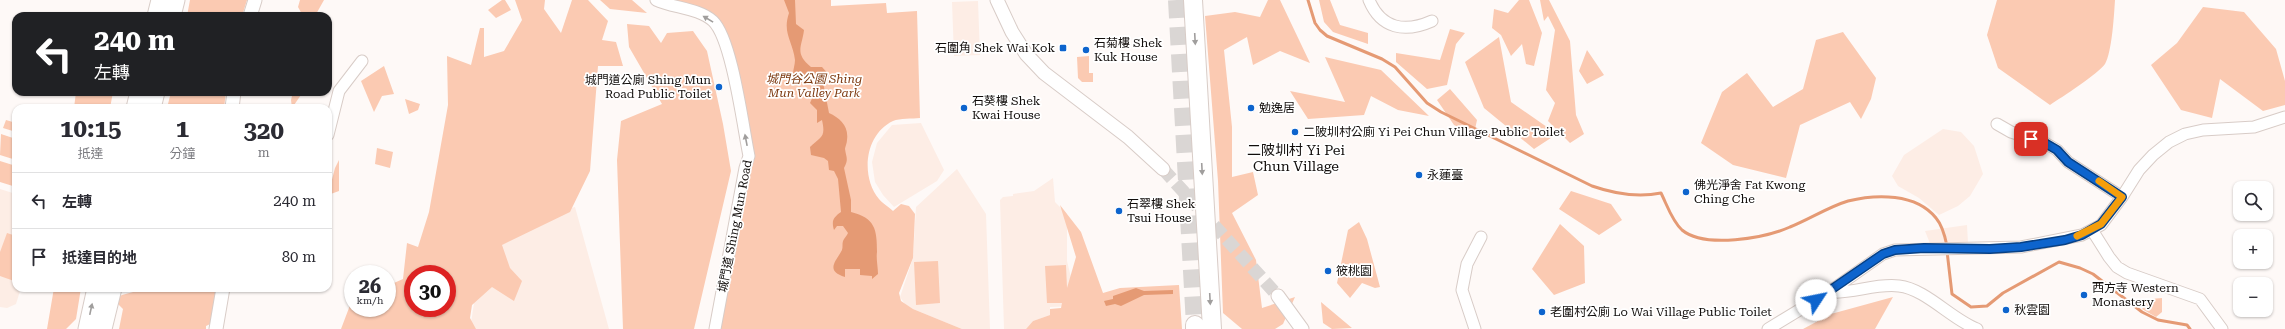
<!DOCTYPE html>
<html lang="zh-TW">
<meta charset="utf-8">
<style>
:root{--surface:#fff;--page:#f2f2f3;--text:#2b2b33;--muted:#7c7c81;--line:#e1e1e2}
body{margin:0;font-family:"Roboto Serif","Noto Sans TC",serif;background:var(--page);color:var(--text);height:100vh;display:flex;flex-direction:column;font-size:15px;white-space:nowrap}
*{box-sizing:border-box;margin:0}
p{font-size:13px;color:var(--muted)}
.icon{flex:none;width:22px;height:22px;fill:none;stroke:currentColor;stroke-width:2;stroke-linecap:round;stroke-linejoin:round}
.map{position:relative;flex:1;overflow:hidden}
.drawer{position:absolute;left:12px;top:104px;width:320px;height:188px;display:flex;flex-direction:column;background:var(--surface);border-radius:12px;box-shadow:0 1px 3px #0004}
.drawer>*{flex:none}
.top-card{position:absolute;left:12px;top:12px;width:320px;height:84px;border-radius:12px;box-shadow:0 1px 3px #0004;background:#202124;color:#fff;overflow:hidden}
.fabs{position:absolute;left:2233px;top:181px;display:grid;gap:8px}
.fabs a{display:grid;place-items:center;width:40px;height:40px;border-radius:8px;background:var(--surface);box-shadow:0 1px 3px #0004;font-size:20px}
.speed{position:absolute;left:344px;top:265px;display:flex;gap:8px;font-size:20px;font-weight:700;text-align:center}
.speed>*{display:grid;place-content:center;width:52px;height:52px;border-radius:50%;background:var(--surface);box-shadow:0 1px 3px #0004;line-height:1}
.speed small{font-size:10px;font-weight:400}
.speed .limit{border:6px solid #d22;background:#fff;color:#111}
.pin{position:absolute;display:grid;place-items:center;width:34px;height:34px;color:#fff;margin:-17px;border-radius:8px;box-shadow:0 2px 6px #0006}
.me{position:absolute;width:44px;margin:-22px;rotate:56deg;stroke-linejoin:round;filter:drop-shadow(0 0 3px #0008)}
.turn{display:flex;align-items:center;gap:14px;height:84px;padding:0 16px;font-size:18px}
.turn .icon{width:52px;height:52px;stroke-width:2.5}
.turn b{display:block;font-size:28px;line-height:34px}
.eta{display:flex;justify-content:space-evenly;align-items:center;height:68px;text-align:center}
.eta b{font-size:24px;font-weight:700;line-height:28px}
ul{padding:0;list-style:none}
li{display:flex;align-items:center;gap:12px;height:56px;padding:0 16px;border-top:1px solid var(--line)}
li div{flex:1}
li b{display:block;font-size:15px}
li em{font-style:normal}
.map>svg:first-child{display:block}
.built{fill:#fdede5}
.green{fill:#fbcab2;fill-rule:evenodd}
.water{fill:#e59a74}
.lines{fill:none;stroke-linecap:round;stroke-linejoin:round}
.stream{stroke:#e59a74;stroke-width:3}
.tertiary-tunnel{stroke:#dad6d4;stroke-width:13;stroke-dasharray:13 6;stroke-linecap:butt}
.trunk-tunnel{stroke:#dad6d4;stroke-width:18;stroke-dasharray:18 9;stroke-linecap:butt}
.minor-casing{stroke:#d8ccc7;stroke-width:13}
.tertiary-casing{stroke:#d8ccc7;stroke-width:15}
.primary-casing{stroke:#d8ccc7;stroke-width:19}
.trunk-casing{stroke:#d8ccc7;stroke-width:20}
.minor{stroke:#fff;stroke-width:11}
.tertiary{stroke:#fff;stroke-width:13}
.primary{stroke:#fff;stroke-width:17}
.trunk{stroke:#fff;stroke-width:18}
.oneway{fill:#a09e9d}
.route-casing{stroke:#084185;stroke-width:10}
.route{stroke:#0d64cd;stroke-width:7}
.slow{stroke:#f59e0b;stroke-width:7}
.poi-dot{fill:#0d64cd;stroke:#fff;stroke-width:1.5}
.labels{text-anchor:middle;stroke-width:3.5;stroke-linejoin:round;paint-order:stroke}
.poi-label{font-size:12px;fill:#110d0b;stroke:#fff;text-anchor:start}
.park-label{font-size:12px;font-style:italic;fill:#7d390f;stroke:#fff}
.street-label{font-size:12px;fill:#110d0b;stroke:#fff}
.quarter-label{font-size:14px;fill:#110d0b;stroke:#fff}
</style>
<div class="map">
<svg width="2285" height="329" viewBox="0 0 2285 329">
<rect width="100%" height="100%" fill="#fef9f7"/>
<!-- built -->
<path class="built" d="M978,1L980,55L954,56L952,2Z
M921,123L944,170L937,181L894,207L883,195L875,182L872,162L877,143L892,125Z
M1943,129L1961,132L1974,146L1983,174L1970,196L1958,206L1939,215L1919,198L1898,186L1892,176L1904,155Z
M957,169L986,214L990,329H962L913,309L905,304L900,297L913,258L916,207Z
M1053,178L1055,202L1067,214V261L1078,306L1050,307V315L1033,321L1026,329H1004L1000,200L1003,197L1013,196V194L1034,191Z
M0,189L16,194V288H21L16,304L7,308L0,307Z
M575,207L609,329H470L485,233Z
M1967,225L1968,243L1931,246L1925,231Z"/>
<!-- green -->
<path class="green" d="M190,0H247L242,16H187Z
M300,0H324L315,16H303L298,7Z
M502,0H505L511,10L496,18L488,10Z
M515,0H545L544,9L561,33L572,0H588L608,21L602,40L616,42L623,66H598L590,171L570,212L502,245L510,268L522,281L514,301L492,287L472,305L470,318L476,329H341L352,300L353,308H387V286L403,279L407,243L418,247L429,212L448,105L447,56L471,65L480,28H484V57L504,51L522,20ZM413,274H447V308H413Z
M600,0H632L647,13L610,9Z
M670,0H831V6L886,3L887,13L917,11L920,118C912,119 900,118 893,121C865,134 860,176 879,199C882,203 889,207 893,211L901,204L909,206L915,214L913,258L899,293L901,301L913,309L962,329H719L748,170L721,26Z
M1268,0H1280L1310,63L1280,51L1253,65L1247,37L1224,50L1232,127V177L1253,172L1258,195L1232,213L1256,260L1262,308L1295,297L1283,324L1275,329H1242L1223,313L1218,181L1205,16L1235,12L1260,17Z
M1319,0H1330L1340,25L1368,33V44L1333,32L1324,22Z
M1519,0H1529L1542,33L1534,66L1526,64L1522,44L1511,56L1501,35L1492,28L1494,9L1508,13Z
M1540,0H1549L1570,41L1576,115L1584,134L1570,143L1548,121L1555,103L1546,90L1555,30L1548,16L1544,21Z
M1997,0H2115C2114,15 2112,52 2105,64C2098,74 2062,97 2050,105L1998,68L1987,35Z
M2203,7L2244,12L2276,49L2285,81V105L2263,111L2220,79L2212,118L2181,110L2151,65L2177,43Z
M627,24L649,26L661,43L667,33L693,31L707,51L723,124L731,171L694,329H623L617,160L621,121L662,104L629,47Z
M1450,29L1465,33L1456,44L1447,85L1427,89L1396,62V53L1440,60Z
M1843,32L1876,78L1871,99L1861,119L1850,102L1800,125L1786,178L1733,165L1701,143L1722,92L1747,73L1773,107L1803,89L1816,40Z
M1499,37L1511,102L1557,134L1534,149L1484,108L1465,62Z
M1587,50L1604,75L1587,84L1579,71Z
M1089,56V73H1093V82H1082L1078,78L1077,57Z
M1325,57L1381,70L1429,116L1398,110L1371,96L1364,115L1308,119L1290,91L1345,102Z
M384,66L394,94L382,96L374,112L361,81Z
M1450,89L1477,120L1474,134L1454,125L1437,100Z
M76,92H113L110,108H74Z
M171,92H226L224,108H167Z
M293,92H303L292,108L291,100Z
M405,99L420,104L418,110L409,114Z
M6,120L16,123V132L3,128Z
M1,134L16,139V160L0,155Z
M377,148L393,152L390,168L375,164Z
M339,160V191L328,195L335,168Z
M0,161L16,166V187L0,182Z
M1571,191L1611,204L1622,220L1599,235L1559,209Z
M1060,205L1081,232L1103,293L1120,288L1179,285L1182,329H1026L1033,321L1050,315V309L1061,308L1062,303H1047L1045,266L1066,265L1067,288L1076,257Z
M1359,222L1367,239L1380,287L1375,288L1362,283L1350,298L1337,283L1348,230Z
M1560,224L1584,246L1585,283L1554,295L1532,269Z
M7,233L16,236V274L14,281L0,276V252Z
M938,261L940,303L916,305L914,262Z
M54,288H81L76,319L66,329H47Z
M148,288H229L223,318L206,326V329H119L123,309L114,300L122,295Z
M1893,297L1875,329H1803L1831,314Z
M2162,298V312L2156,317L2142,309L2150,299Z
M1321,302L1352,328L1332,329L1323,323Z"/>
<!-- water -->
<path class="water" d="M784,0H795L796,24L804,30C802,47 794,53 811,67H822L830,76L823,82L829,113C840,118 849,126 847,140C847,143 845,147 845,149C846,157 849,159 844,168L851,200V212C875,218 877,229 877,252C876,259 878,267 878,274L872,279V276L860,275V269H845V277C824,271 837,260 842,250C843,247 842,244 843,241C844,238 847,236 848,233L843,226H837L834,230C831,220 834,217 841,212L838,179L834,171L829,170L828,161L824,158L811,155L810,147C821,136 826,138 822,120L817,123V110L810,103L815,92L814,83C809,83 801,84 796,81C790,76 795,67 795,60C793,42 782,33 789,13Z
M1136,288L1144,291L1173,290V294L1144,295L1121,306L1115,304L1106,306L1104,301L1113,299V296Z"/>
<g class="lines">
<!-- stream -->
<path class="stream" d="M1308,0L1315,23L1320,30L1327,36L1382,59L1395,67L1427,103L1441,112L1592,186C1615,194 1637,198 1661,193C1667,205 1672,221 1682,230C1705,249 1765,238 1790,227C1810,219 1828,207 1848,201C1876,194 1916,193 1936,218C1942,225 1945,236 1947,246
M1947,251L1952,294L1971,307L1987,306L2003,293L2059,262L2080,268L2093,274L2142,312L2158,320L2187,325L2190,329"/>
<!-- tertiary-tunnel -->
<path class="tertiary-tunnel" d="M1163,169L1278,296"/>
<!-- trunk-tunnel -->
<path class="trunk-tunnel" d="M1177,0L1195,325"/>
<defs>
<path id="minor" d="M656,0C673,8 699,8 713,21C732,39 743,127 749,156L745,168L715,329
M1369,0C1381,29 1405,33 1432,21
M1997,124L2011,132L2045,143L2057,150L2068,162L2122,197
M328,135L339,91L362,61
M2092,230L2109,257L2117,267L2127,273L2200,299L2222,329
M1829,292C1853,294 1875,283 1899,286C1926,289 1951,319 1977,329
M1475,329L1462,290L1467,264L1481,237
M1768,329L1829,292L1883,254L1895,250L2021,247L2082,235L2101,225L2122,197L2139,170L2153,155L2169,142L2185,134L2203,130L2254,127L2285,117"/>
<path id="tertiary" d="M997,0L1012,32L1026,54L1044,73L1128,137L1163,169
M250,16L255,0
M232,108L234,92
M1278,296L1302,329
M216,329L223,288"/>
<path id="primary" d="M156,16L160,0
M172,16L176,0
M135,108L139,92
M152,108L156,92
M87,329L96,288
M103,329L113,288"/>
<path id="trunk" d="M1193,0L1212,329
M1195,325V329"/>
</defs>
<!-- minor casing -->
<use href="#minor" class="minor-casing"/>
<!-- tertiary casing -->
<use href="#tertiary" class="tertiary-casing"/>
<!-- primary casing -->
<use href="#primary" class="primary-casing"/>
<!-- trunk casing -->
<use href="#trunk" class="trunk-casing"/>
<!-- minor -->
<use href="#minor" class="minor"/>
<!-- tertiary -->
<use href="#tertiary" class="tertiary"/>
<!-- primary -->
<use href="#primary" class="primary"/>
<!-- trunk -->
<use href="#trunk" class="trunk"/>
</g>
<!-- one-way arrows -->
<defs><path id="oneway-solid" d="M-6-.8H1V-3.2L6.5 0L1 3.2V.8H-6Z"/></defs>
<g class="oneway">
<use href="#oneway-solid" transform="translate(708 19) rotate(-149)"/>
<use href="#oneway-solid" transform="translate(1195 39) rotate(87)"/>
<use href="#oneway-solid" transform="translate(746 140) rotate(-101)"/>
<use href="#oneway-solid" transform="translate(1202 169) rotate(87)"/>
<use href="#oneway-solid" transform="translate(1210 299) rotate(87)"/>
<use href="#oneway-solid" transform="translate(91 309) rotate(-78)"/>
</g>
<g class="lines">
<defs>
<path id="route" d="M1816,300L1883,254L1895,250L1924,248L1990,249L2021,247L2065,240L2082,235L2101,224L2122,197L2068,162L2057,150L2045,143L2031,139"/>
</defs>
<!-- route casing -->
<use href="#route" class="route-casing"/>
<!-- route -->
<use href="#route" class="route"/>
<!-- slow -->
<path class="slow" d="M2077,236L2101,224L2122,197L2099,181"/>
</g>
<!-- markers -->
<g class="poi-dot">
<rect x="1059" y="44" width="8" height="8" rx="2"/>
<circle cx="1086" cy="50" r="4"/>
<circle cx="719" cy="87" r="4"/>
<circle cx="964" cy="108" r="4"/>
<circle cx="1251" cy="108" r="4"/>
<circle cx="1295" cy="132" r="4"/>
<circle cx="1419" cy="175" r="4"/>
<circle cx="1686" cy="192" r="4"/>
<circle cx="1119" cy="211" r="4"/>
<circle cx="1328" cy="271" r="4"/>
<circle cx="2084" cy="295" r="4"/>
<circle cx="2006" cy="310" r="4"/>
<circle cx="1542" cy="312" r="4"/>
</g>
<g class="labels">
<!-- poi labels -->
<g class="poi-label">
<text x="1094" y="47">石菊樓 Shek<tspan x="1094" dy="14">Kuk House</tspan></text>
<text x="1055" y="52" text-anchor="end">石圍角 Shek Wai Kok</text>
<text x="711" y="84" text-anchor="end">城門道公廁 Shing Mun<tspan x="711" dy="14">Road Public Toilet</tspan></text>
<text x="972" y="105">石葵樓 Shek<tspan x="972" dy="14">Kwai House</tspan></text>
<text x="1259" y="112">勉逸居</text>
<text x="1303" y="136">二陂圳村公廁 Yi Pei Chun Village Public Toilet</text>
<text x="1427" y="179">永蓮臺</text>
<text x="1694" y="189">佛光淨舍 Fat Kwong<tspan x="1694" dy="14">Ching Che</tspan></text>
<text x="1127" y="208">石翠樓 Shek<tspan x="1127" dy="14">Tsui House</tspan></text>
<text x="1336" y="275">筱桃園</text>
<text x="2092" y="292">西方寺 Western<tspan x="2092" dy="14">Monastery</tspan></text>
<text x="2014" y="314">秋雲園</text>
<text x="1550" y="316">老圍村公廁 Lo Wai Village Public Toilet</text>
</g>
<!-- park labels -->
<g class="park-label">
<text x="814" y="83">城門谷公園 Shing<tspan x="814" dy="14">Mun Valley Park</tspan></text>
</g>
<!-- street labels -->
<g class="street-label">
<text transform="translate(735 226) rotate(-79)" y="4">城門道 Shing Mun Road</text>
</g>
<!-- quarter labels -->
<g class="quarter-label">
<text x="1296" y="155">二陂圳村 Yi Pei<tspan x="1296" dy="16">Chun Village</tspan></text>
</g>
</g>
</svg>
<div class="fabs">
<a><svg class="icon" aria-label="search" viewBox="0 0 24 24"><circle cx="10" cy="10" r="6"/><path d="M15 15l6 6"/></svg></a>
<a>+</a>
<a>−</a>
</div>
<div class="speed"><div>26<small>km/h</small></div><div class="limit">30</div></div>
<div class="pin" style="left:2031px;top:139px;background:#d93025"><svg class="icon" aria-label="arrive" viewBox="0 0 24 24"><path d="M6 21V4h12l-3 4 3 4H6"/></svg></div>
<svg class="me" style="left:1816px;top:300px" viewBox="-20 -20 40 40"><circle r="19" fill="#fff"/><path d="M0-13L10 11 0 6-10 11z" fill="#0d64cd"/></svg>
<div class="top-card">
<div class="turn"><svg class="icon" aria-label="left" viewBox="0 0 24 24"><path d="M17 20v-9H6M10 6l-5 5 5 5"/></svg><div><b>240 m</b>左轉</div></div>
</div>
<section class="drawer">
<div class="eta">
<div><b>10:15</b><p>抵達</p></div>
<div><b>1</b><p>分鐘</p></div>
<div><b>320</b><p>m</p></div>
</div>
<ul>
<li><svg class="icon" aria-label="left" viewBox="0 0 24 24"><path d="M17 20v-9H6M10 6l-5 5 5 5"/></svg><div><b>左轉</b></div><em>240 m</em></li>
<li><svg class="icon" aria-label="arrive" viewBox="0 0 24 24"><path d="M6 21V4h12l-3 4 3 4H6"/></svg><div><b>抵達目的地</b></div><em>80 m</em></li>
</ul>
</section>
</div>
